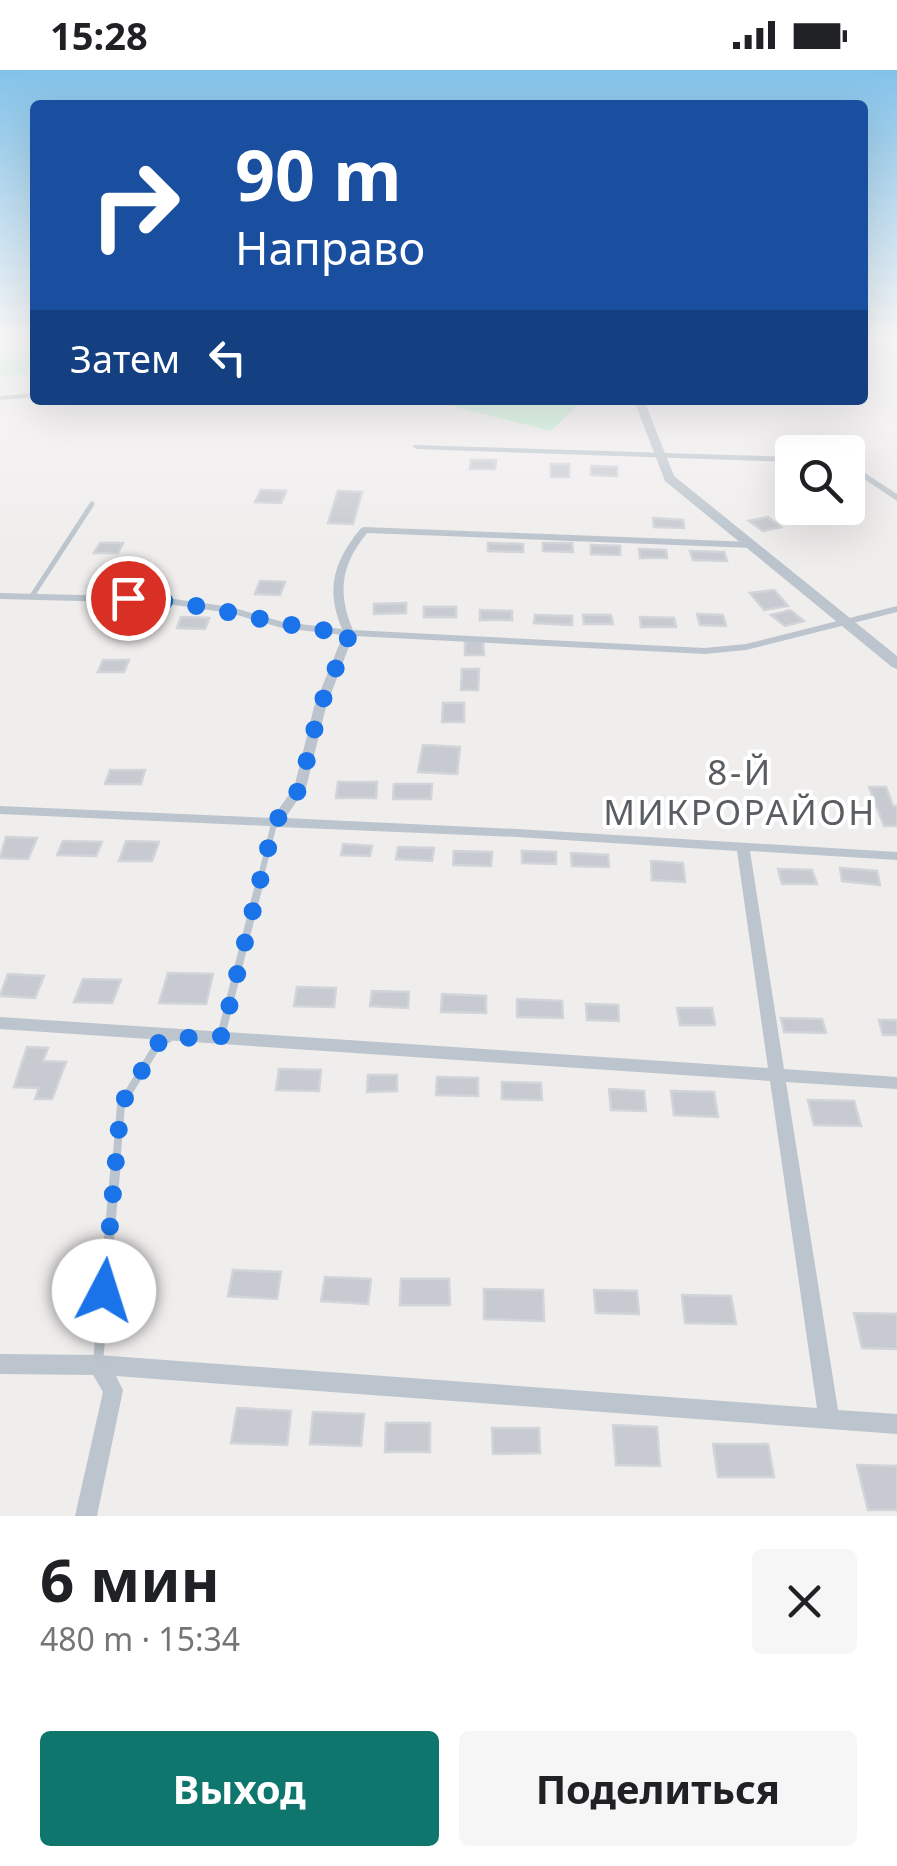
<!DOCTYPE html>
<html lang="ru">
<meta charset="utf-8">
<style>
:root{--surface:#fff;--page:#f6f6f6;--text:#202124;--muted:#757577;--accent:#0f766e}
body{margin:0;font-family:"Noto Sans",sans-serif;background:var(--page);color:var(--text);height:100vh;display:flex;flex-direction:column;font-size:38px;white-space:nowrap}
*{box-sizing:border-box;margin:0}
p{font-size:32px;color:var(--muted)}
.icon{flex:none;width:55px;height:55px;fill:none;stroke:currentColor;stroke-width:2;stroke-linecap:round;stroke-linejoin:round}
.map{position:relative;height:1446px;overflow:hidden}
.drawer{display:flex;flex-direction:column;background:var(--surface);flex:1}
.drawer>*{flex:none}
.banner{position:absolute;left:30px;top:30px;width:838px;height:305px;border-radius:10px;box-shadow:0 10px 40px #0002;background:#1a4fa0;color:#fff;overflow:hidden}
.buttons{position:absolute;left:775px;top:365px;display:grid;gap:20px}
.buttons a{display:grid;place-items:center;width:90px;height:90px;border-radius:10px;background:var(--surface);box-shadow:0 10px 40px #0002;font-size:50px}
.pin{position:absolute;display:grid;place-items:center;width:85px;height:85px;color:#fff;margin:-42px;border:5px solid #fff;border-radius:50%;box-shadow:0 2px 10px #0007}
.me{position:absolute;width:110px;margin:-55px;rotate:5deg;stroke-linejoin:round;filter:drop-shadow(0 0 8px #0008)}
.turn{display:flex;align-items:center;gap:35px;height:210px;padding:0 40px;font-size:45px}
.turn .icon{width:130px;height:130px;stroke-width:2.5}
.turn b{display:block;font-size:70px;line-height:85px}
.then{display:flex;align-items:center;height:95px;padding:0 40px;background:#0003;gap:20px;font-size:38px}
.round{display:grid;place-items:center;flex:none;width:105px;height:105px;border-radius:10px;background:var(--page)}
.headline{display:flex;align-items:center;justify-content:space-between;height:170px;padding:0 40px}
h1{font-size:60px;font-weight:700;line-height:75px}
.action{display:flex;gap:20px;margin-top:auto;padding:20px 40px}
.action a{flex:1;height:115px;border-radius:10px;background:var(--accent);color:#fff;font-size:40px;font-weight:700;line-height:115px;text-align:center}
.action a+a{background:var(--page);color:var(--text)}
.status{display:flex;justify-content:space-between;align-items:center;height:70px;padding:0 50px;background:var(--surface);direction:ltr}
.status svg{height:28px;fill:currentColor}
.map>svg:first-child{display:block}
.green{fill:#bbeecf}
.building{fill:#c7cad0;stroke:#d1d4d9;stroke-width:2.5}
.lines{fill:none;stroke-linecap:round;stroke-linejoin:round}
.service-far3{stroke:#bcc5cd;stroke-width:5}
.service-far2{stroke:#bcc5cd;stroke-width:6}
.service-far1{stroke:#bcc5cd;stroke-width:8}
.service{stroke:#bcc5cd;stroke-width:10}
.minor{fill:#bcc5cd;fill-rule:evenodd}
.tertiary{fill:#bcc5cd;fill-rule:evenodd}
.route{stroke:#1a73e8;stroke-width:18;stroke-dasharray:0 32.4}
.labels{text-anchor:middle;stroke-width:8;stroke-linejoin:round;paint-order:stroke}
.neighbourhood-label{font-size:35px;letter-spacing:2.5px;fill:#5a5e62;stroke:#fff}
</style>
<div class="status"><b>15:28</b><svg viewBox="0 0 49 12"><path d="M0 12V9h3v3zM5 12V6h3v6zM10 12V3h3v9zM15 12V0h3v12zM26 1h20v11H26zM47 4h2v5h-2z"/></svg></div>
<div class="map">
<svg width="897" height="1446" viewBox="0 0 897 1446">
<rect width="100%" height="100%" fill="#f0eded"/>
<!-- green -->
<path class="green" d="M0,270H35V304L0,306Z
M428,330H583L551,361Z"/>
<!-- building -->
<path class="building" d="M471,390H496L495,399H470Z
M551,394H569V407H551Z
M591,396L617,397V406L591,405Z
M261,420L286,421L281,433L255,432Z
M338,421L362,422L353,454L328,453Z
M768,447L781,457L763,461L749,451Z
M653,448L683,450L684,458L654,457Z
M100,473H123L118,483H94Z
M488,473L523,474V482L488,481Z
M543,473H572L573,482L543,481Z
M591,475L620,476V485L591,484Z
M639,479L666,480L667,488H640Z
M690,481L724,482L727,491L693,490Z
M260,511L285,512L280,525L255,524Z
M774,520L788,536L764,540L750,523Z
M406,533V543L374,544V534Z
M424,537H456V547H424Z
M480,540L512,541V550H480Z
M790,540L804,551L785,556L771,545Z
M697,544L723,545L726,556L700,555Z
M535,545L572,546V555L534,553Z
M583,545H611L613,554H584Z
M181,547L209,548L205,559L177,558Z
M640,547L674,548L676,557H641Z
M465,571H483L484,585H465Z
M103,590H129L124,602H98Z
M462,599H479L478,620H461Z
M443,633H464V652H442Z
M423,675L460,677L457,704L418,702Z
M110,700H145L141,714H105Z
M338,712H377L376,728H336Z
M394,714H432L431,729H393Z
M869,717H886L893,736H897V756H884Z
M6,767L37,768L28,789L0,788Z
M63,771L102,772L96,786L57,785Z
M126,771L159,772L152,791H119Z
M343,774L372,776L370,786L341,785Z
M398,777L434,778L432,791L396,789Z
M454,781L492,782L491,796L453,795Z
M522,781L556,782V794L522,793Z
M571,783L608,785L609,797L572,796Z
M651,791L683,793L685,812L652,810Z
M840,798L877,801L880,815L842,811Z
M778,799L812,800L817,814H782Z
M168,903L213,904L206,934L159,933Z
M8,904L44,906L35,928L0,926Z
M83,909L121,910L112,933L74,932Z
M297,917L336,918L334,937L294,936Z
M372,921L409,922L408,938L370,936Z
M442,924L486,926V943L441,942Z
M517,929L562,931L563,948L517,947Z
M586,934L618,935L619,951L587,950Z
M677,938H712L715,955H680Z
M781,948L822,949L826,963L784,962Z
M879,950H897V965H883Z
M27,977L48,978L43,991L66,992L52,1029H35L39,1018L14,1017Z
M279,999L321,1000L319,1021L276,1020Z
M368,1005H397V1021L367,1022Z
M437,1007L478,1008V1026L436,1025Z
M502,1012L541,1013L542,1030L502,1029Z
M609,1019L644,1021L646,1041L611,1040Z
M671,1021L714,1022L718,1047L674,1045Z
M808,1030L854,1031L861,1056L814,1055Z
M233,1200L281,1202L277,1229L228,1226Z
M325,1207L371,1209L368,1234L321,1231Z
M401,1209H449L450,1235H400Z
M484,1219L543,1220L544,1251L484,1249Z
M594,1220L637,1221L639,1244L596,1243Z
M682,1225L731,1226L736,1254L685,1253Z
M854,1243L897,1244V1279L862,1278Z
M237,1338L291,1341L287,1375L231,1373Z
M313,1342L364,1344L361,1376L310,1374Z
M386,1353H430V1382H385Z
M613,1355L657,1357L660,1396L616,1395Z
M492,1358H539L540,1383L493,1384Z
M713,1374H768L774,1407H718Z
M857,1395L897,1396V1440H868Z"/>
<g class="lines">
<!-- service-far3 -->
<path class="service-far3" d="M32,526L92,434"/>
<!-- service-far2 -->
<path class="service-far2" d="M259,814L274,754"/>
<!-- service-far1 -->
<path class="service-far1" d="M221,966L260,811
M116,1095L121,1035L161,969H168"/>
<!-- service -->
<path class="service" d="M98,1292L116,1092"/>
<!-- minor -->
<path class="minor" d="M35,323V327L0,330V326Z
M414,375L792,387V392L417,379L413,377Z
M848,392L897,424V431L848,398Z
M364,457L752,472L757,475L752,478L367,463C341,495 337,522 353,560L705,578L746,574L897,536V542L746,580L705,584L353,566L326,637L306,718L285,748L517,759L897,782V790L750,781L784,999L897,1007V1019L786,1012L838,1340L897,1344V1364L116,1306L123,1320L97,1446H75L103,1322L93,1305L0,1304V1284L98,1285L817,1338L770,1011L0,959V947L768,998L737,781L517,767L279,757L274,758L269,756L0,744V736L272,748L294,718L314,637L343,565L282,558L230,543L160,533L0,529V523L160,527L231,537L283,552L342,559C325,518 334,491 361,458Z"/>
<!-- tertiary -->
<path class="tertiary" d="M634,330H644L674,406L897,586V599L892,597L665,411Z"/>
</g>
<!-- sky -->
<linearGradient id="sky" x2="0" y2="1"><stop stop-color="#82c2e9"/><stop offset="0.57" stop-color="#f8f7f7"/><stop offset="1" stop-color="#f8f7f7" stop-opacity="0"/></linearGradient>
<rect width="897" height="470" fill="url(#sky)"/>
<g class="lines">
<!-- route -->
<path class="route" d="M104,1221L121,1035L161,969L222,966L274,754L300,718L320,637L350,563C274,557 204,531 128,528"/>
</g>
<g class="labels">
<!-- neighbourhood labels -->
<g class="neighbourhood-label">
<text x="740" y="715">8-Й<tspan x="740" dy="40">МИКРОРАЙОН</tspan></text>
</g>
</g>
</svg>
<div class="buttons">
<a><svg class="icon" aria-label="search" viewBox="0 0 24 24"><circle cx="10" cy="10" r="6"/><path d="M15 15l6 6"/></svg></a>
</div>
<div class="pin" style="left:128px;top:528px;background:#d93025"><svg class="icon" aria-label="arrive" viewBox="0 0 24 24"><path d="M6 21V4h12l-3 4 3 4H6"/></svg></div>
<svg class="me" style="left:104px;top:1221px" viewBox="-20 -20 40 40"><circle r="19" fill="#fff"/><path d="M0-13L10 11 0 6-10 11z" fill="#1a73e8"/></svg>
<div class="banner">
<div class="turn"><svg class="icon" aria-label="right" viewBox="0 0 24 24"><path d="M7 20v-9h11M14 6l5 5-5 5"/></svg><div><b>90 m</b>Направо</div></div>
<div class="then">Затем<svg class="icon" aria-label="left" viewBox="0 0 24 24"><path d="M17 20v-9H6M10 6l-5 5 5 5"/></svg></div>
</div>
</div>
<section class="drawer">
<div class="headline"><div><h1>6 мин</h1><p>480 m · 15:34</p></div><a class="round"><svg class="icon" aria-label="close" viewBox="0 0 24 24"><path d="M6 6l12 12M18 6L6 18"/></svg></a></div>
<div class="action"><a>Выход</a><a>Поделиться</a></div>
</section>
